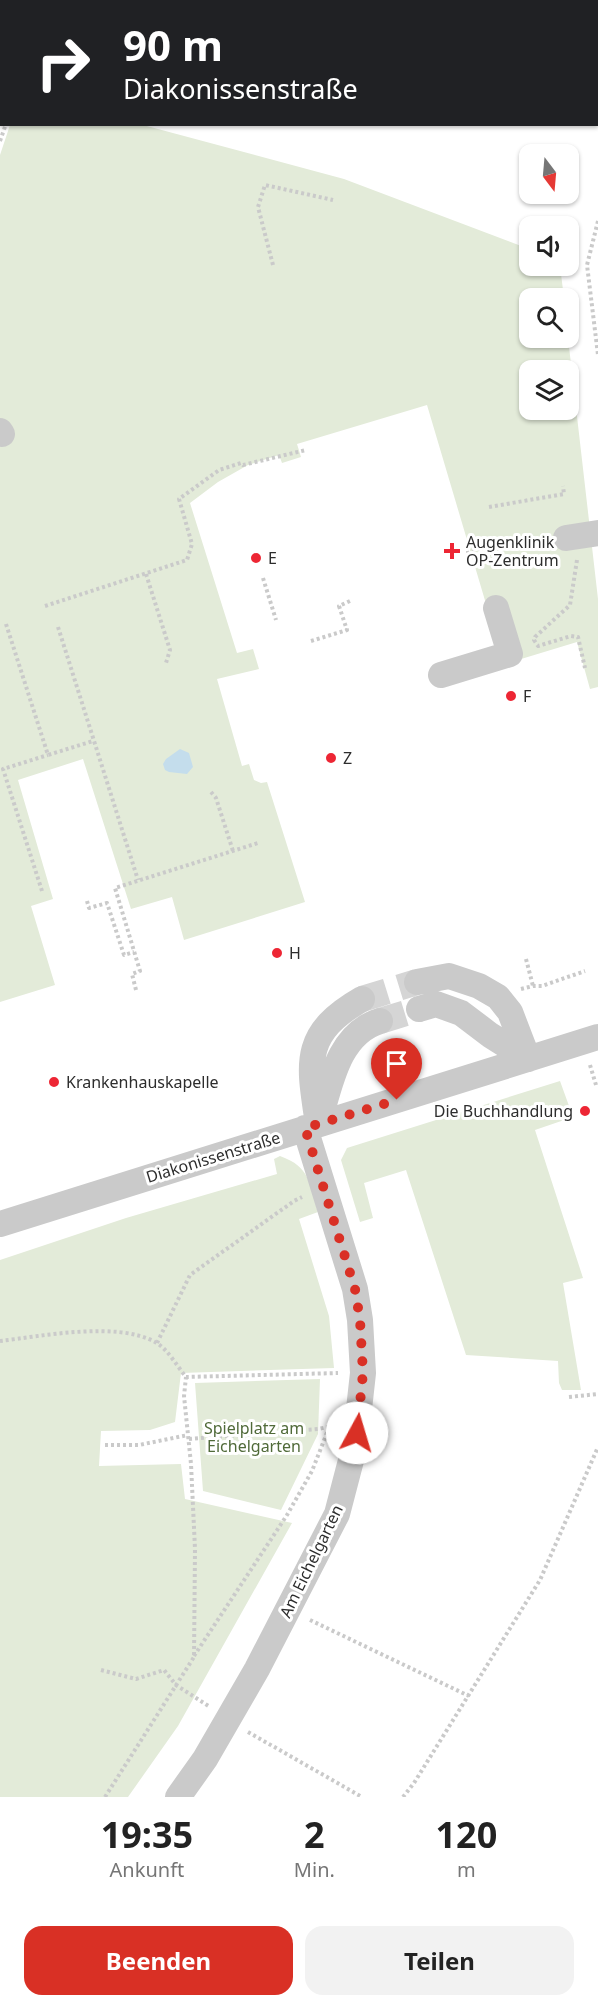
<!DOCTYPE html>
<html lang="de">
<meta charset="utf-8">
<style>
:root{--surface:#fff;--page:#f2f2f2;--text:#222;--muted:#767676;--accent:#d93025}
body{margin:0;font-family:"Noto Sans",sans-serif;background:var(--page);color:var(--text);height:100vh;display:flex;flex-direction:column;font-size:22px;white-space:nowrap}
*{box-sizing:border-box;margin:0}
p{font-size:20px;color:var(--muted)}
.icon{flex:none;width:33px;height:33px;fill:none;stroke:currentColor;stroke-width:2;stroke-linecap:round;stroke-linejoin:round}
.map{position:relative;height:1797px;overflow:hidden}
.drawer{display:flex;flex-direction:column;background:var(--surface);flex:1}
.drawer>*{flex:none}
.hud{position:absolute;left:0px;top:0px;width:598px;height:126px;box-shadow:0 2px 4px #0004;background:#202124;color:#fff;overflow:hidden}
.needle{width:39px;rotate:164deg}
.tools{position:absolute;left:519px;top:144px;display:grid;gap:12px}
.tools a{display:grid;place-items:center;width:60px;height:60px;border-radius:12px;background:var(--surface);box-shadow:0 2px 4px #0004;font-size:30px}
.pin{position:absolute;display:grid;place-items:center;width:51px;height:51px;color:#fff;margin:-62px -26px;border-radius:50% 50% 50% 0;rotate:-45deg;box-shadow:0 0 6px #0007}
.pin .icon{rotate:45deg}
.me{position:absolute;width:66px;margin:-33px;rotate:6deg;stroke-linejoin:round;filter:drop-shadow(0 0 4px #0008)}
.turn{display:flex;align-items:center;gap:21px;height:126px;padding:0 24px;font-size:27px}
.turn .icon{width:78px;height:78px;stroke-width:2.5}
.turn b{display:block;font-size:42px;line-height:51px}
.eta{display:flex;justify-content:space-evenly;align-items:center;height:102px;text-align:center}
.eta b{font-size:36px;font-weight:700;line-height:42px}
.cta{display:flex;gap:12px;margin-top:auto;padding:12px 24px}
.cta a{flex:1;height:69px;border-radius:18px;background:var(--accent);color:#fff;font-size:24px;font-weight:700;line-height:69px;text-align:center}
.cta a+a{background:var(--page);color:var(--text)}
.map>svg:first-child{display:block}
.green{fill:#e3ebd9;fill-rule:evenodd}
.water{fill:#c4ddec}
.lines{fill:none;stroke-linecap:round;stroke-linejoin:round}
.minor-tunnel{stroke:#d5d5d5;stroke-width:26;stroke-dasharray:26 13;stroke-linecap:butt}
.path{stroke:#cacaca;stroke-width:4;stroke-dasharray:3 3;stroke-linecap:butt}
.minor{stroke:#cacaca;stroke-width:26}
.route{stroke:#d93025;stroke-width:10;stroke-dasharray:0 18}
.poi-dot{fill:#ed2634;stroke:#fff;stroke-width:2}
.labels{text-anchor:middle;stroke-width:6;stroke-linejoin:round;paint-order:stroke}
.poi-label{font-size:16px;fill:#2d2d2d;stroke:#fff;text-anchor:start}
.street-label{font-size:16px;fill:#2d2d2d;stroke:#fff}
.park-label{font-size:16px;fill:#506a39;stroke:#fff}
</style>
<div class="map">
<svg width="598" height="1797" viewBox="0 0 598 1797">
<rect width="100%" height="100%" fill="#fff"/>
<!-- green -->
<path class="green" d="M10,125H143L344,179L529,249L530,266H560L564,298H530V338H568L598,599V687L590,689L577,642L446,682L500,651L427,405L297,444L301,457L282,463L279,455L248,465L218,482L190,503L237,653L253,649L259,669L217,679L242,766L249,764L254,780L261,783L267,782L305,902L184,940L172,897L131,909L83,759L18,780L53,899L31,906L55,985L0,1002V155ZM530,370H568V410H530Z
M560,1081L573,1117L535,1130L583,1278L563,1283L581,1390H562L559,1383L558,1361L466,1355L406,1170L364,1183L373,1218L360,1222L341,1160L347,1148Z
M280,1156C311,1167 309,1184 318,1212L299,1219L329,1316L334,1368L181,1373L175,1422L150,1430L101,1431L99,1466L181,1464L185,1499L292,1523L178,1726L128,1797H0V1260L126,1218L277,1174L274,1159Z
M320,1379L318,1434L281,1510L203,1491L195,1383Z"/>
<!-- water -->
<path class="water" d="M180,749L189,753L193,767L187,774L169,772L165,770L163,764L166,759Z"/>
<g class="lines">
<!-- minor-tunnel -->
<path class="minor-tunnel" d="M362,999L417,982
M380,1021L419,1009"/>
<!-- path -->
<path class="path" d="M0,76H2
M0,141L6,124
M598,221L587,265L598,355
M273,265L258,207L265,185L333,200
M489,507L564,494L563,486
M466,551L499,545
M577,560L570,605L535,637L534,640L538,646L571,636L578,637L585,668
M146,574L170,650L166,663
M263,578L276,620
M45,606L187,560L192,544L179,499L219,470L241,463L243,465L306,450
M6,624L48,755L93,741
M58,627L138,880
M311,641L347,630L339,606L352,600
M211,792L216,798L233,851
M42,891L3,769L48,755
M87,901L89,908L107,903L124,955L134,952
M526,959L533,986
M521,989L533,986H542L585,971
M136,990L132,974L140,971L115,888L258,843
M403,1050L410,1073
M590,1065L596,1085
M0,1341C43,1336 117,1321 155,1342C167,1348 177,1366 186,1377L338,1373
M157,1343L190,1275L294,1201L302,1197
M569,1397L598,1394
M189,1439L318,1429L328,1427
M105,1445H139L188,1435
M310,1620L469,1696
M194,1656L287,1515L312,1471L332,1420
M101,1670L136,1679L164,1670L176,1685L210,1707
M248,1732L362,1797
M105,1797L194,1657L195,1549L191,1464L184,1396L186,1377
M403,1797L414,1783L540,1580L598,1447"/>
<!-- minor -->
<path class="minor" d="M399,0L404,2
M9,2V0
M0,27L2,22
M597,55H598
M0,431L2,434
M566,538L598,533
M441,675L510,654L496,608
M417,982L449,976L479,986L498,997L510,1012L528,1059
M419,1009L436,1004L461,1013L490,1035L528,1059
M321,1115C331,1080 340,1033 380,1021
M318,1124C309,1063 301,1034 362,999
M0,1224L598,1037
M178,1797L205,1759L257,1669L337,1514L355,1445L363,1373L360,1320L355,1289L305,1128"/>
</g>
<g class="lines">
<!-- route -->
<path class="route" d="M357,1433L363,1373L360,1320L355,1289L305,1128L397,1100"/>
</g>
<!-- markers -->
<g class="poi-dot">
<path d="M449 542h6v6h6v6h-6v6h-6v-6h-6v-6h6z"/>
<circle cx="256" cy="558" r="6"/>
<circle cx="511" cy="696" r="6"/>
<circle cx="331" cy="758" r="6"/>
<circle cx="277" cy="953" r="6"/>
<circle cx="54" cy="1082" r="6"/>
<circle cx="585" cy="1111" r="6"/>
</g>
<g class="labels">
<!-- poi labels -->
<g class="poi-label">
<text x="466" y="548">Augenklinik<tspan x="466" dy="18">OP-Zentrum</tspan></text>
<text x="268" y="564">E</text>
<text x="523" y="702">F</text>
<text x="343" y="764">Z</text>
<text x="289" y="959">H</text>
<text x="66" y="1088">Krankenhauskapelle</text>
<text x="573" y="1117" text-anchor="end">Die Buchhandlung</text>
</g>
<!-- street labels -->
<g class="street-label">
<text transform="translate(213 1157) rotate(-17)" y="6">Diakonissenstraße</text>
<text transform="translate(311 1561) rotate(-64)" y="6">Am Eichelgarten</text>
</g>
<!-- park labels -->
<g class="park-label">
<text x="254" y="1434">Spielplatz am<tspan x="254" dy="18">Eichelgarten</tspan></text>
</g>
</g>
</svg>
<div class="tools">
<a><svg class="needle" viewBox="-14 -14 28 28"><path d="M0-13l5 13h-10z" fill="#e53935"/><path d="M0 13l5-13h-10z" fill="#767676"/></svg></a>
<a><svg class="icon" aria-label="sound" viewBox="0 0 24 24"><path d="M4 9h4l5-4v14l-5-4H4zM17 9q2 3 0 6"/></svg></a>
<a><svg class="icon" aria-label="search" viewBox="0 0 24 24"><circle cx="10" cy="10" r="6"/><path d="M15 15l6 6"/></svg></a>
<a><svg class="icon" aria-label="layers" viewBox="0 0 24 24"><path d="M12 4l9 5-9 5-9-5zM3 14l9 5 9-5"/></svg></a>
</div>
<div class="pin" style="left:397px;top:1100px;background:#d93025"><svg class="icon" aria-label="arrive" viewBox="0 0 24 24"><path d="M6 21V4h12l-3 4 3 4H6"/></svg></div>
<svg class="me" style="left:357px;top:1433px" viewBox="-20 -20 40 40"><circle r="19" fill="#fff"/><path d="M0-13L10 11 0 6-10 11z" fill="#d93025"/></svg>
<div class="hud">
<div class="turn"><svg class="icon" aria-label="right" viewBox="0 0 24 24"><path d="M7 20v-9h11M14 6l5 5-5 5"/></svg><div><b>90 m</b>Diakonissenstraße</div></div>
</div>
</div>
<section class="drawer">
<div class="eta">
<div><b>19:35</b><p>Ankunft</p></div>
<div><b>2</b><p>Min.</p></div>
<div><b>120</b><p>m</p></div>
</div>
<div class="cta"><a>Beenden</a><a>Teilen</a></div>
</section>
